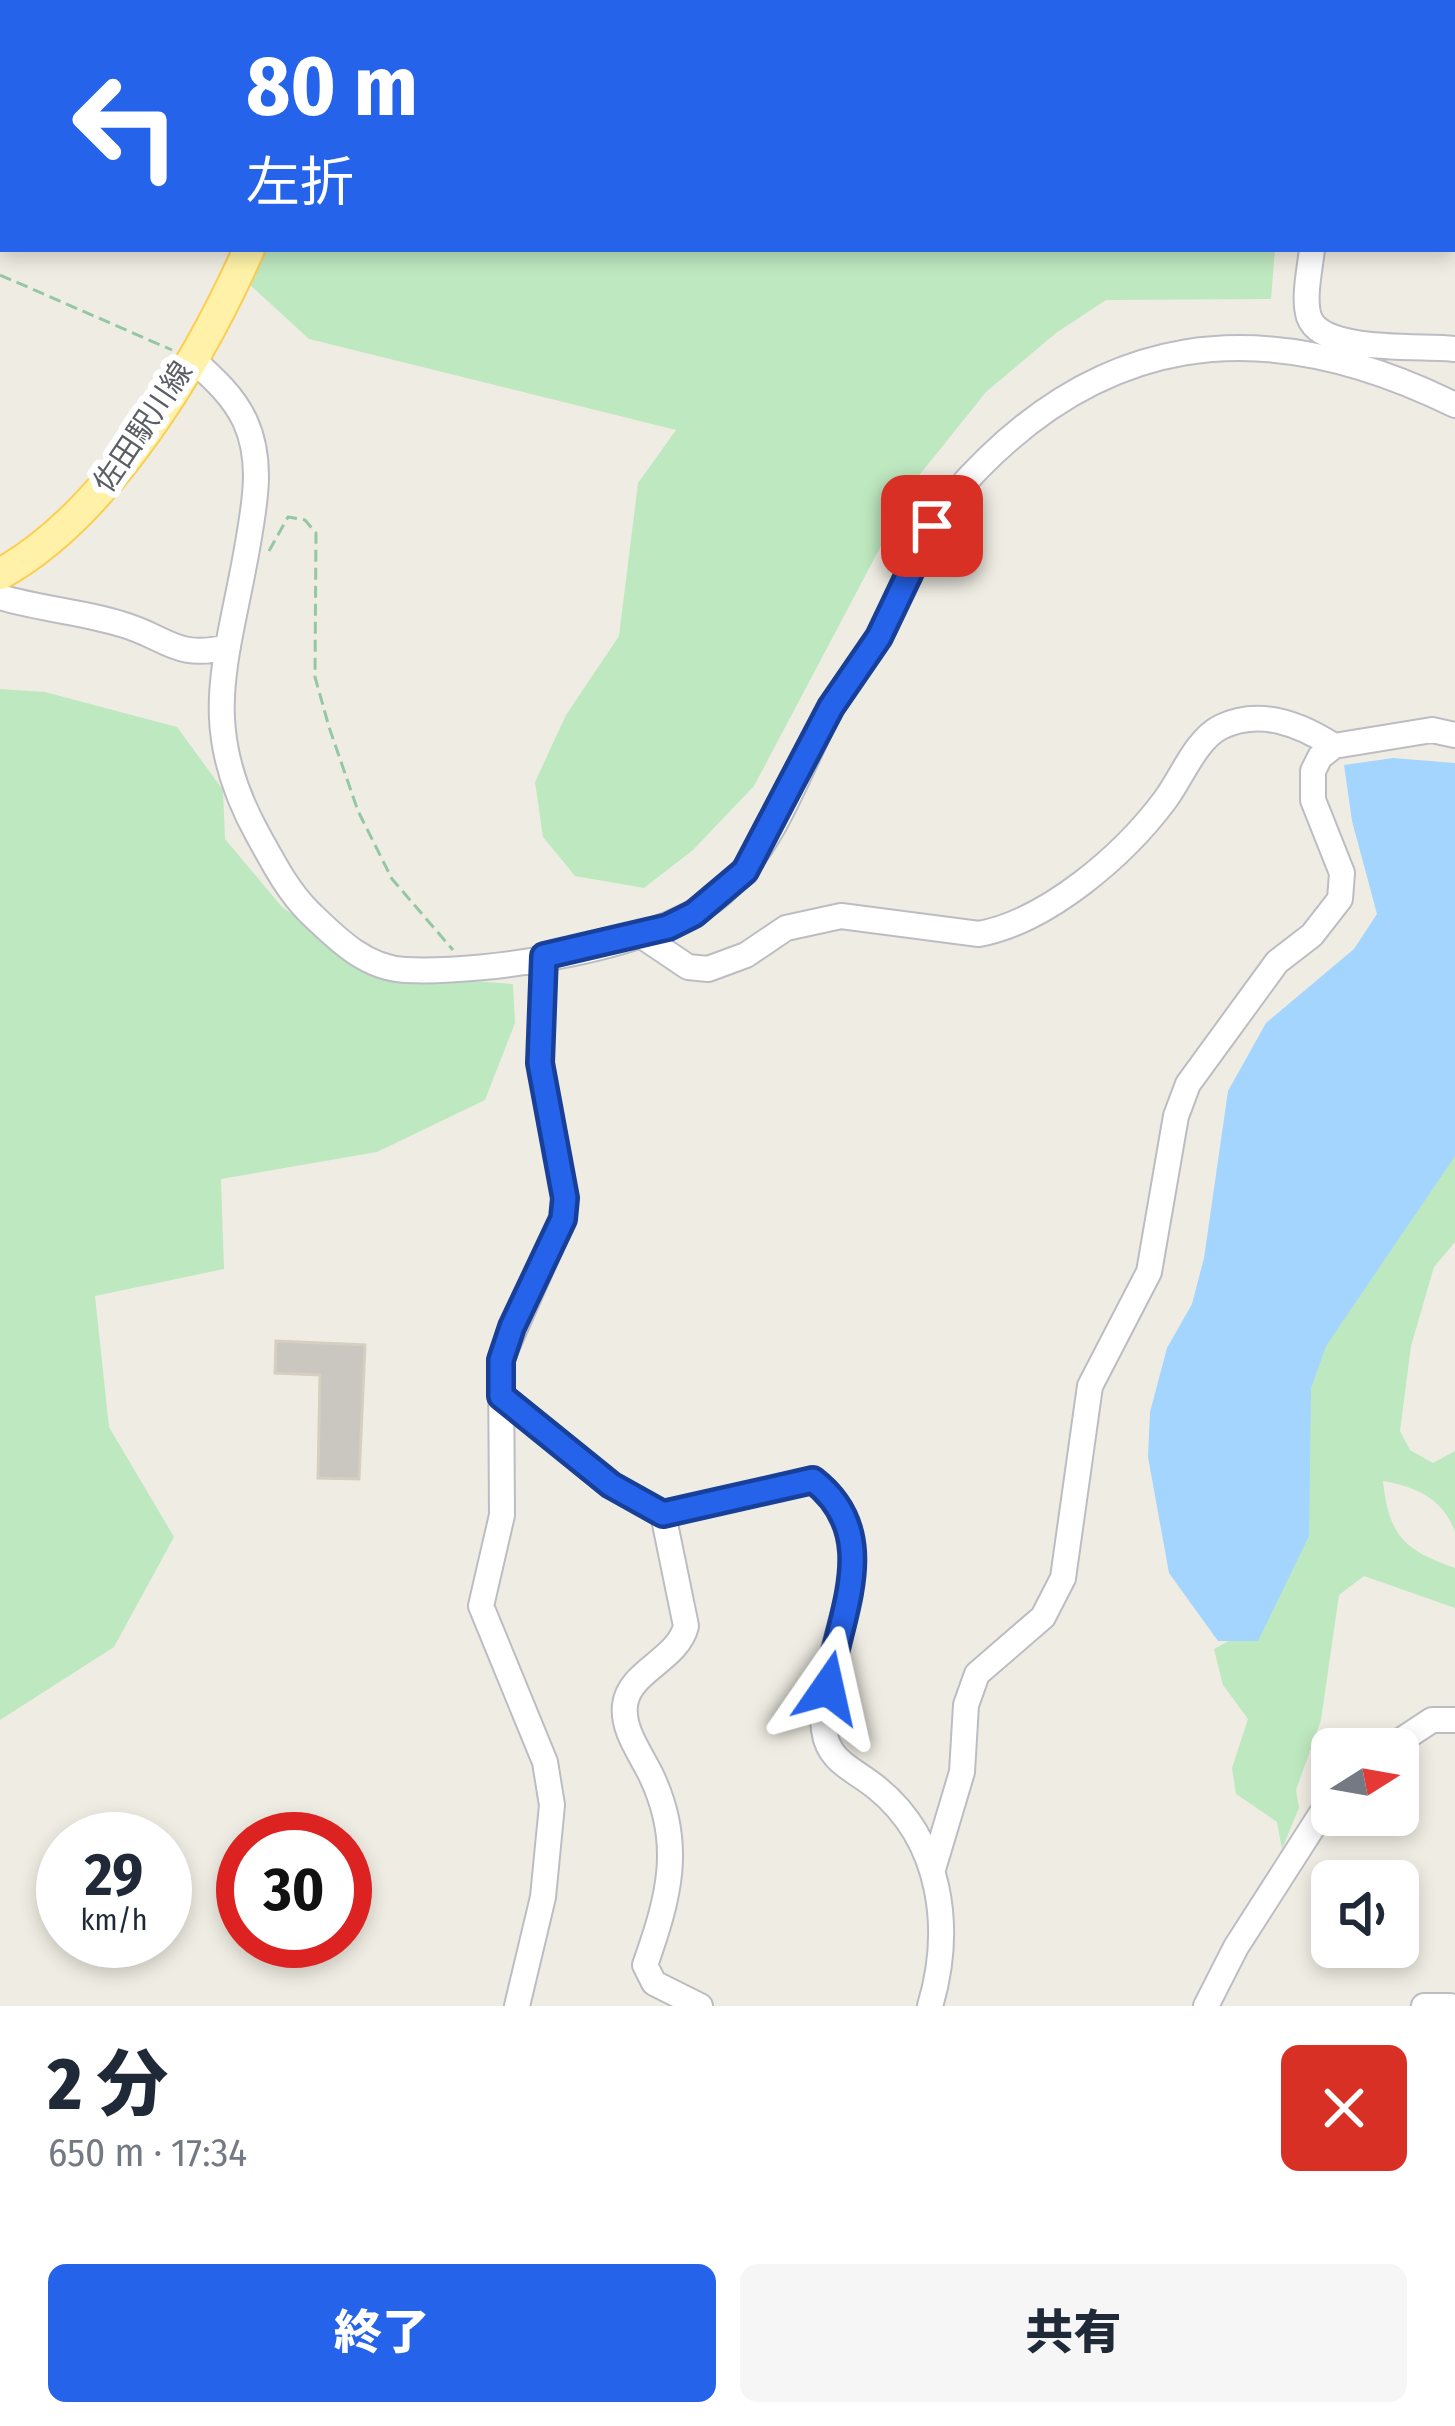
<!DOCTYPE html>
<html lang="ja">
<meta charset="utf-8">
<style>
:root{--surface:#fff;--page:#f6f6f7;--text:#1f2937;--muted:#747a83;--accent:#2563eb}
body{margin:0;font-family:"Fira Sans Condensed","Noto Sans JP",sans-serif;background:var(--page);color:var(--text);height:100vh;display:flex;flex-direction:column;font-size:45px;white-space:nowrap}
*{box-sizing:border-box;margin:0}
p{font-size:39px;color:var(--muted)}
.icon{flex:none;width:66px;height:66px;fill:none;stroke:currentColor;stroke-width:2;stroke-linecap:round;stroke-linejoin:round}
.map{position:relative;height:2006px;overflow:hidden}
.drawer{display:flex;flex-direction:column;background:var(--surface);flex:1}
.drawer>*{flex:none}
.hud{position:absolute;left:0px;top:0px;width:1455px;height:252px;box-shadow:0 6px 18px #0003;background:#2563eb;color:#fff;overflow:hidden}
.needle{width:78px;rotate:79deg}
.buttons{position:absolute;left:1311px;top:1728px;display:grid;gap:24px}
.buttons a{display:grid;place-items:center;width:108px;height:108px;border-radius:18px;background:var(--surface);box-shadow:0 6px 18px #0003;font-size:60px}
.speed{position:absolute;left:36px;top:1812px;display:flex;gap:24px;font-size:60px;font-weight:700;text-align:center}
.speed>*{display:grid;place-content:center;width:156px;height:156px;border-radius:50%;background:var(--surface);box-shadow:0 6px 18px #0003;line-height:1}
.speed small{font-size:30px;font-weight:400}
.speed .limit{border:18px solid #d22;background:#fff;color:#111}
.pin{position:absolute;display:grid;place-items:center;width:102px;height:102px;color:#fff;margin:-51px;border-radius:24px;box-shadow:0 6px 18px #0006}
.me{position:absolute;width:132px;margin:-66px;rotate:11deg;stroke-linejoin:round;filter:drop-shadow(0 0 9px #0008)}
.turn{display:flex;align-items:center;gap:42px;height:252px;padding:0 48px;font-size:54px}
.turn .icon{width:156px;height:156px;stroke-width:2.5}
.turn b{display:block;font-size:84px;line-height:102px}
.round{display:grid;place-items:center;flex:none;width:126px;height:126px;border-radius:18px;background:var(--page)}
.summary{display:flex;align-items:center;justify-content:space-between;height:204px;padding:0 48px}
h1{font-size:72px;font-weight:800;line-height:90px}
.cta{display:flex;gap:24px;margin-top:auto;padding:24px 48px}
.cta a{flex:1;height:138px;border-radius:18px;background:var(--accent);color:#fff;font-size:48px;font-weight:800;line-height:138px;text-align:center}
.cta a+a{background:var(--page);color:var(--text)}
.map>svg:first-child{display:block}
.green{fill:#bee8bf}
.water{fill:#a3d5ff}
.building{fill:#cac6c0;stroke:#d4cfc1;stroke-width:3}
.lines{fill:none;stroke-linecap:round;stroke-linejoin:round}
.minor-casing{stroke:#bbbdc3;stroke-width:28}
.major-casing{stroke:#fbce51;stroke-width:34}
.path{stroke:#95c7a5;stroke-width:3;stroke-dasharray:12 6;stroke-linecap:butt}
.minor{stroke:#fff;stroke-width:24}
.major{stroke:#fff2a8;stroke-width:30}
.route-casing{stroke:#184099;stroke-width:30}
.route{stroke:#2563eb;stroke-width:21}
.labels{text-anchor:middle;stroke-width:12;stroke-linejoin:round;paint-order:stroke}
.street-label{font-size:30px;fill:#5b5f65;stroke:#fff}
</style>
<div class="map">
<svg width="1455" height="2006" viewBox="0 0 1455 2006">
<rect width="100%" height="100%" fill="#efede3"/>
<!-- green -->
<path class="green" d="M446,0H1285L1286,3H445Z
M261,249H1275L1271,299L1106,300L1056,333L986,392L917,478L754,786L693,850L644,888L575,876L543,837L535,782L566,715L619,636L638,483L676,430L309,339L248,283Z
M0,689L45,692L177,727L223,790L225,839L282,907L376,974L513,984L515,1023L485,1100L377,1152L221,1179L224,1269L95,1296L109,1427L174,1537L114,1647L0,1720Z
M1455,1136V1242L1434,1267L1411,1346L1400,1431L1410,1450L1433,1463L1455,1451V1532C1443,1498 1416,1487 1383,1481C1389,1535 1403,1550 1455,1568V1608L1364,1576L1339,1595L1321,1720L1296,1790L1299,1808L1282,1849L1277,1822L1236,1794L1232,1768L1248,1719L1223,1685L1214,1649L1251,1629L1304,1382L1360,1270Z"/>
<!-- water -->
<path class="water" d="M1393,758L1455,763V1156L1326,1346L1311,1388L1309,1536L1258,1641H1218L1169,1573L1148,1457L1150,1412L1167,1348L1192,1304L1204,1258L1228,1091L1266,1023L1354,949L1377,914L1352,821L1344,765Z"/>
<!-- building -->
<path class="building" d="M276,1341L365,1345L359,1479L318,1478L320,1375L275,1373Z"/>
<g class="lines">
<defs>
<path id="minor" d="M1421,3L1428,0
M1452,62L1455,61
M1312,249C1310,269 1303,298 1309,317C1322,354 1422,345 1455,349
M191,358C211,376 233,395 245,421C263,460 255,502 248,543C228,661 196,723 258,835C273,862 287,890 309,912C336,938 365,968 405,970C488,974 661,948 723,892C774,846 797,774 828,714C842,686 865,663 880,636C904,590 916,538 951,498C1095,329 1262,310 1455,405
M0,597C40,609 82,612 121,624C167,637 175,660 228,647
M642,936L688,967L708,969L746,955L786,928L841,916L979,934C1048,921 1124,855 1165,800C1181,779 1196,739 1221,727C1260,708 1300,724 1334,746
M501,1397L611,1485L663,1514L813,1480C901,1550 813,1643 824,1730C828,1762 854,1769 877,1788C942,1841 953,1929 930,2006
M663,1514L686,1626C678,1660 629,1671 625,1705C622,1730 641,1754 651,1775C684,1844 669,1897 645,1965L654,1983L700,2006
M1388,1749L1432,1720H1455
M933,1869L962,1772L966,1705L977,1674L1043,1617L1063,1578L1090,1386L1149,1272L1176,1116L1188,1084L1277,962L1312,935L1340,899L1342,873L1313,800V771L1320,757L1334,746L1432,730L1455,735
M517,2006L543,1897L552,1805L545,1762L481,1606L502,1515L501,1360L563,1219L565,1198L540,1063L544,956
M1206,2006L1236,1947L1332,1797
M1424,2006H1450"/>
<path id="major" d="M330,3V0
M0,574C108,515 200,360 249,249"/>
</defs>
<!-- minor casing -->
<use href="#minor" class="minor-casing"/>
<!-- major casing -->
<use href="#major" class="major-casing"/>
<!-- path -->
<path class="path" d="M23,3L25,0
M0,57L3,50
M0,275L172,350
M269,551L288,517L305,520L316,533L315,677L329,727L358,811L392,879L453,950"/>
<!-- minor -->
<use href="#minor" class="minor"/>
<!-- major -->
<use href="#major" class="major"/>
</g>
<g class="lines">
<defs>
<path id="route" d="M828,1688C838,1615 885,1536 813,1480L663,1514L611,1485L501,1396V1360L512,1327L563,1219L565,1198L540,1063L544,956L668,927L694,914L745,871L831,707L879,637L932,526"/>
</defs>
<!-- route casing -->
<use href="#route" class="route-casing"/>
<!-- route -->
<use href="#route" class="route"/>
</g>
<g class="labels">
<!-- street labels -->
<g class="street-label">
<text transform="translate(143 427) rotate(-56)" y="10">佐田駅川線</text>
</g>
</g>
</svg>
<div class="buttons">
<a><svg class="needle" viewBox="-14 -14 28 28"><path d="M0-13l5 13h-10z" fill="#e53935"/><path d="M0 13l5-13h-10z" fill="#747a83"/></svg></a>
<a><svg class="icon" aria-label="sound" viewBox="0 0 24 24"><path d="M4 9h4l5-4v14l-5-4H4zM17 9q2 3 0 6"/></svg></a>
</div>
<div class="speed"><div>29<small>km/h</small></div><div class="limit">30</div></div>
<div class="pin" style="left:932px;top:526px;background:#d93025"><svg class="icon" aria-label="arrive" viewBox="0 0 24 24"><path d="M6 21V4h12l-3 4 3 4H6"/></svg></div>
<svg class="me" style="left:828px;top:1688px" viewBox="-20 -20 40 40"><path d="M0-17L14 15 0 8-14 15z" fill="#2563eb" stroke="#fff" stroke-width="4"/></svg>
<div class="hud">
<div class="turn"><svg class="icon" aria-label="left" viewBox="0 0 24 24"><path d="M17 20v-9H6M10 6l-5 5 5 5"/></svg><div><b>80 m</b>左折</div></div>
</div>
</div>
<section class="drawer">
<div class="summary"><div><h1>2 分</h1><p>650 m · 17:34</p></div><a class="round" style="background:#d93025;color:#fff"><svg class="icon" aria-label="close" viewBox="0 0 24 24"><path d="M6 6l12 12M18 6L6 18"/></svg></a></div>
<div class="cta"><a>終了</a><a>共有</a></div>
</section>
